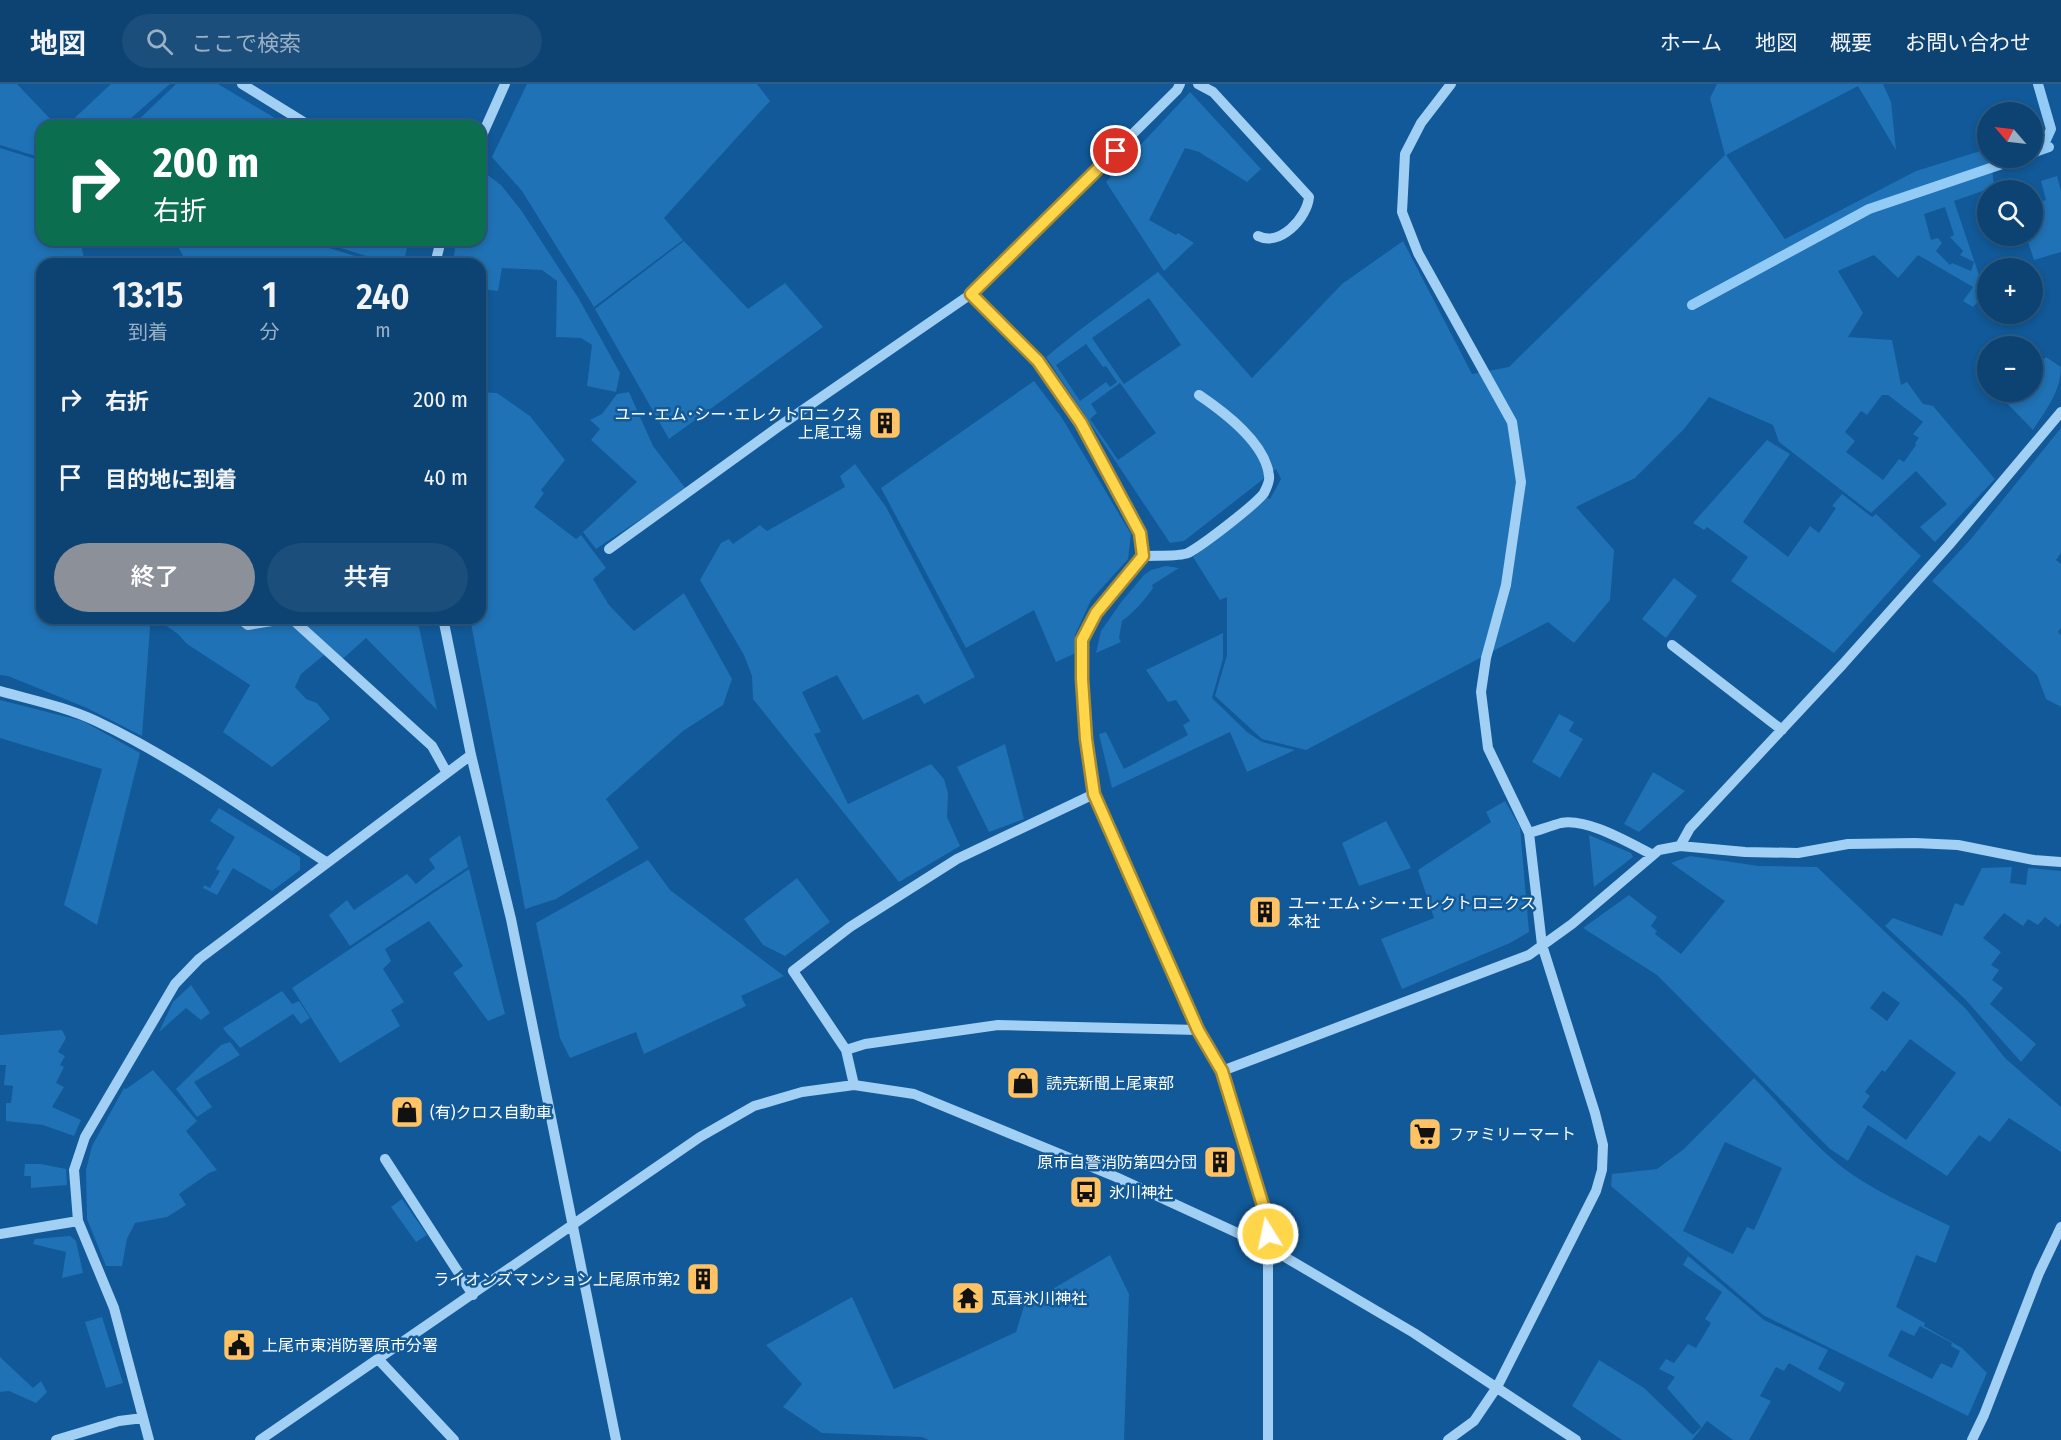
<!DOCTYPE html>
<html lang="ja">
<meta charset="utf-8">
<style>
:root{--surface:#0d4372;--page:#1b4e7a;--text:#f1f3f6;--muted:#9ab0c4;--line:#2d5c84;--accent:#8c9099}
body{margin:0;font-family:"Fira Sans Condensed","Noto Sans JP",sans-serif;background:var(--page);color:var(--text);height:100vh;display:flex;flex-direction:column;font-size:22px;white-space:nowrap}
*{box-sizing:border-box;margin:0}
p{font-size:20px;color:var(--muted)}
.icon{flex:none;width:33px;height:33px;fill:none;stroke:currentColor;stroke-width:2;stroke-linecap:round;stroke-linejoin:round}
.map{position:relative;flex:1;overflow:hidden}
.drawer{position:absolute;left:36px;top:174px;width:450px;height:366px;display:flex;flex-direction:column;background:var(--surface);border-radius:18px;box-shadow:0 3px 9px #0003,0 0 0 2px var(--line)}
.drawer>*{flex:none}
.guide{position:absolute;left:36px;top:36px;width:450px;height:126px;border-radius:18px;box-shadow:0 3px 9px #0003,0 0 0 2px var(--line);background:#0b6e4f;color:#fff;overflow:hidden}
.needle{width:39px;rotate:298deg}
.buttons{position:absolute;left:1977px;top:18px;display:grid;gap:12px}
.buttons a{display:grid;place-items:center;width:66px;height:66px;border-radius:50%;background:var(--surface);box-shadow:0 3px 9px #0003,0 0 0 2px var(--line);font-size:30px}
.pin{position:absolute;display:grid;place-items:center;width:51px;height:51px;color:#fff;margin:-26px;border:3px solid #fff;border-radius:50%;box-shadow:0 2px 6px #0007}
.me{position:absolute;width:66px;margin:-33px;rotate:350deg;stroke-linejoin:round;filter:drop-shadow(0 0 4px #0008)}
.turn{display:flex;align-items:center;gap:21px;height:126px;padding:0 18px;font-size:27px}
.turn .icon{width:78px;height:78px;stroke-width:2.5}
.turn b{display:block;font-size:42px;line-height:51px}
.eta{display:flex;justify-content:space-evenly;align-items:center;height:102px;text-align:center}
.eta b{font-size:36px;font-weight:600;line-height:42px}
.primary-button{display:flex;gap:12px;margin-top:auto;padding:12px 18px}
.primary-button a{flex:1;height:69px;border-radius:36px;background:var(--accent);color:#fff;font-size:24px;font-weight:600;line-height:69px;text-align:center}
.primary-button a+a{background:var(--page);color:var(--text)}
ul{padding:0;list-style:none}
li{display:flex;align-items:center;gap:18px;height:78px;padding:0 18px}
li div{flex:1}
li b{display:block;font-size:22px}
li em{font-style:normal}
header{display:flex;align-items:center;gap:36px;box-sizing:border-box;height:84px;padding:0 30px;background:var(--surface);border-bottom:2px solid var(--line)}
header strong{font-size:28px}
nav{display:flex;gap:33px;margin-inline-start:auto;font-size:21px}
.search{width:420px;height:54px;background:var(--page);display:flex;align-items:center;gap:15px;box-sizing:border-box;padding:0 21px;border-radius:33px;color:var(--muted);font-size:22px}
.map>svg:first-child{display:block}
.green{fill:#1f72b5;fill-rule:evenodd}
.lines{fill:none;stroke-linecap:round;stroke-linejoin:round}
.stream{stroke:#93cbf7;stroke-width:10}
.minor{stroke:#a2cff4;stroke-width:10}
.route-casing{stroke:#a68a30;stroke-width:15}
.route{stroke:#ffd54a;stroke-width:10}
.labels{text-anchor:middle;stroke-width:5;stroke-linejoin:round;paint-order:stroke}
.poi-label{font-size:16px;fill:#fff;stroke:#115998;text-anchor:start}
</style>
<header>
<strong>地図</strong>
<div class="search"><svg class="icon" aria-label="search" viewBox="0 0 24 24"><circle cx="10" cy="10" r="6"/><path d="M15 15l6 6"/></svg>ここで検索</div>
<nav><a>ホーム</a><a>地図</a><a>概要</a><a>お問い合わせ</a></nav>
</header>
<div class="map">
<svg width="2061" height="1356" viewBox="0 0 2061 1356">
<rect width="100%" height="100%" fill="#115998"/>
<!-- green -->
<path class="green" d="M0,0H17L57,42H42V74L0,61Z
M111,0H170L122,42H66Z
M176,0H218L288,42H132Z
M527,0H757L770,17L664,134L683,156L594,223L522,107L492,73Z
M1717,0H1883L1891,18L1896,66L1858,2L1726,71L1785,155L1916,87L1987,65L1988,74H1991L1994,103L1954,117L1980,194L1977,196L1987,208L1973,223L1963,217L1973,203L1918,171L1898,194L1874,171L1838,187L1863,229L1848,253L1892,256L1901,301L1907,298L1923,320L1933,322L1995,395L1935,458L1920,443L1947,420L1916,387L1871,429L1779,358L1773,341L1709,313L1684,345L1635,394L1576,423L1614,466L1610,516L1574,559L1548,538L1306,666L1262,655L1215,612L1227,571V513L1220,516L1193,473L1266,413L1270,415L1281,395L1276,385L1184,457L1170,459L1046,273L1077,248L1158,188L1252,294L1342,200L1403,157L1472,290L1509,283L1725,71L1710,14ZM1945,123L1954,151L1950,153L1963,167L1960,171L1974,178L1971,187L1952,179L1950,181L1936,167L1942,159L1938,154L1931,156L1924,130ZM1149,214L1181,261L1124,300L1092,254ZM1086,260L1103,283L1106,282L1117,298L1110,303L1106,298L1080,317L1056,281ZM1120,299L1156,349L1118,376L1090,335L1097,329L1091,320ZM1882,311H1888L1923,338L1913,350L1919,354L1915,359L1916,361L1904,378L1899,375L1883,396L1846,368L1855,357L1845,348L1861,327L1867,331Z
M1190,8L1261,85L1247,98L1199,68L1185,64L1149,136L1176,151L1178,149L1194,159L1164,187L1106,98Z
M0,64L42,77V156H77L82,164L85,180H42V534H144L150,543L142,652L87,624L8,592L0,591Z
M485,89L501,101L521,126L579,215L620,289L616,308L587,302L592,261L581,254L556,253L557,197L542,186L502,184L498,207L480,205V180H453L456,156H480V100Z
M2057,92L2061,107V168L2034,176L2026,152H2032L2033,120L2046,116L2041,97Z
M174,156H303L381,180H188Z
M315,156H409L403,180H392Z
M684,157L748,225L785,199L823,243L669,355L595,225Z
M2046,273L2061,283C2061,307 2046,326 2033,346L1996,308H2003L2007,312L2012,308H2032L2033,286Z
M1034,297L1062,334L1131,450L1128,475L1091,516L1075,551L1076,569L1056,578L1034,526L966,564L881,404Z
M480,308L497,309L530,332L565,376L541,406L544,409L534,423L576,455L581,451L606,484L593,495L609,521L634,547L684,509L732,595L723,621L683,647L606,715L639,764L556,815L525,825L470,534H480Z
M629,308L653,362L686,405L596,465L583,448L637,398L591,356L600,345L590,336L602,330L617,310Z
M2061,344V469L2056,476L2061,480V544L2058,548L2061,551V623L2046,615L2037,591L1932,497L1971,455Z
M1767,356L1790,370L1743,438L1788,473L1810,442L1819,449L1836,424L1832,422L1842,410L1872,433L1876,430L1921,472L1834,569L1731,497L1748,473L1707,443L1704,446L1693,439Z
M855,380L886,423L975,593L924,620L918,610L863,636L837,591L802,608L821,648L814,650L848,720L931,680L944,695L948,709L947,733L960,762L899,798L753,615L752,592L744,571L700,496L721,459L729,455L733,460L760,441L767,447L845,403L840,392Z
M1166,482L1179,484L1152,501L1153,504C1144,517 1135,527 1122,537L1119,554L1121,558L1096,569L1101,547L1122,517L1144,491L1151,486Z
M1674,494L1697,512L1666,554L1642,535Z
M155,534H417L437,626L366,554L337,580L324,571L301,590L295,603L306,615L317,619L330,635L272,683L223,648L250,601L187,560L178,550Z
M1223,549V575L1212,614L1247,648L1262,658L1295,666L1247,688L1230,648L1112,704L1099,650L1106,648L1124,685L1188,651L1183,641L1190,637L1176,616L1168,618L1146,586Z
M0,616L83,637L140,669L97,841L64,821L102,685L0,654Z
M1559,630L1574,638L1569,647L1583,655L1560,694L1532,678Z
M1005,660L1024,735L989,748L957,683Z
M1653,688L1685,707L1639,748L1624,740Z
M1505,717L1520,743L1529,848L1510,859L1402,905L1381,855L1434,834L1418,786L1491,738L1486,728Z
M219,724L300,773V786L272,807L233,784L217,811L203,804L204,801L210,804L220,787L216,785L235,753L210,737Z
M1386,737L1411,784L1359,802L1342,759Z
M460,751L468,783L350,862L329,831L347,816L354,826L407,790L416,800L435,784L429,775Z
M1589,751L1631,769L1633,773L1594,803Z
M1690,772L1759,782L1817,783L1966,925L2005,974L2061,1023V1068L2009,1034L1990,1058L1979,1051L1947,1092L1868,1041L1848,1077L1830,1065L1657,891L1583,844L1629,811L1657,833L1651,842L1657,847L1655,850L1681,870L1725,817L1671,779ZM1883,907L1900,919L1887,937L1870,924ZM1910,955L1956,989L1906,1056L1862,1023L1870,1012L1865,1008L1882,986L1885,988Z
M648,776L670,806L784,892L741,912L746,922L644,970L636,948L570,974L560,954L536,839Z
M2012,783L2010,799L2026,801L2028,784L2061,787V839L2058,843L2045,833L2038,841L2028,835L2023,842L2004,829L1983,854L2001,868L1991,881L1999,886L1992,896L2003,904L1990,920L2036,960L2021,978L1965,915L1885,842L1893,834L1942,852L1955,819L1963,822L1982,784Z
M469,785L505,930L488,937L453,889L463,882L429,837L385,865L391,877L383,885L404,918L391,926L400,942L340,979L292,904Z
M797,794L830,838L785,872L763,861L744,835Z
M191,901L210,929L201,936L186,924L159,948L173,918Z
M282,907L292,920L299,917L310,934L301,940L293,930L240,964C235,956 228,952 223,944Z
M62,946L66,954L58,968L65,972L60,981L64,983L56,999L64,1003L52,1023L81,1036L74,1052L43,1041L6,1037V1019H11L13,1002L4,1001L6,981H0V951Z
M230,958L240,971L194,998L212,1023L197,1033L176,1005L221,961Z
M153,986L197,1037L186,1047L217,1086L209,1089L179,1110L186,1121L167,1133L135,1139L127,1155L122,1182H106L87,1135L86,1086L92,1062L124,1004L126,1005Z
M1754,994C1786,1026 1815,1065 1853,1091C1883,1111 1917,1126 1950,1142L1936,1179L1916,1171L1896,1223L1925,1239L1924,1242L1962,1264L1987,1289L1968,1332L1763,1231L1611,1102L1612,1090L1657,1085L1684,1065ZM1725,1058L1782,1084L1754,1146L1747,1143L1733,1170L1683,1147ZM1920,1242L1952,1259L1951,1262L1960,1267L1952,1284L1941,1279L1932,1295L1888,1272L1901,1246L1914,1252Z
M25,1080H41L66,1085L67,1101L31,1104V1092H24Z
M402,1115L427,1151L416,1158L391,1123Z
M70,1152L76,1157L83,1189L62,1194L66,1168L33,1160L35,1155Z
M1110,1171L1129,1210L1124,1356H929L922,1353L822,1349L783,1323L802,1300L766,1261L852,1213L894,1305L1016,1248L1024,1222Z
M1688,1172L1764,1236L1828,1266L1818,1285L1845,1299L1840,1308L1789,1279L1784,1287L1776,1283L1760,1312L1771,1317L1749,1356H1733L1707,1337L1692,1356H1622L1572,1322L1599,1276L1644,1304L1693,1351L1701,1343L1667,1304L1675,1293L1659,1285L1666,1275L1674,1279L1688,1260L1696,1264L1711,1239L1705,1235L1722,1208L1683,1181Z
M102,1233L123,1299L106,1304L85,1238Z
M0,1273L33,1304L41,1297L47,1308L36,1319L9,1307L0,1308Z"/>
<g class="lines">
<!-- stream -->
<path class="stream" d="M2038,0L2051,45L2046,56
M2032,69L2049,63
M1692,221L1869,125L2020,74"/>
<!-- minor -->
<path class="minor" d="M242,0L310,42
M1198,0L1213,8L1309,113C1307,134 1280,163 1258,152
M480,56L505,0
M435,180L441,156
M971,210L1038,277L1081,339L1139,449L1143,472L1096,529L1082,556V595L1086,655L1094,710L1198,946L1222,987L1268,1138V1356
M609,465L778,343L971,210L1177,6L1180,0
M1143,472C1154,471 1179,473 1188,469C1203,461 1255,421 1264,409C1266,405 1270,396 1269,392C1266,359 1224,328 1199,311
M239,534L248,541L291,534L432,662L447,689
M443,534L471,671L511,835L616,1356
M1672,561L1782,646
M0,607C32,616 66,623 96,637C177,675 251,730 326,778
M1529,749C1540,746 1550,742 1561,739C1588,734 1629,759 1653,771
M1680,762L1690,744L1843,580L1949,461L2061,328
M846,966L865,960L998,941L1198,946
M1222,987L1529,871L1572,840L1659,766L1680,762L1745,768L1798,769L1848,760L1915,759L1958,761L2034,776L2061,778
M854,1001L846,966L793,887L850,843L957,775L1094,710
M385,1075L473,1211
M0,1150L78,1137
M379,1276L454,1356
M56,1356L119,1337L143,1334
M149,1356L114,1224L78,1137L74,1086L85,1053L175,900L199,875L471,671
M260,1356L700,1053L754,1022L802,1008L854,1001L914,1010L1116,1093L1268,1163L1414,1249L1576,1356
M1448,1356L1474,1337L1497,1303L1596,1107L1602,1086L1603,1061L1595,1029L1542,861L1529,749L1488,664L1481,608L1486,574L1506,501L1521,398L1512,338L1418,169L1402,128L1405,70L1421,39L1451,0
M1972,1356L1984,1331L2039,1189L2061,1143"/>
</g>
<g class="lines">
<defs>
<path id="route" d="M1116,67L971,210L1038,277L1081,339L1140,449L1143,472L1096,529L1082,556V595L1086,655L1094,710L1198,946L1222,987L1268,1138V1150"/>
</defs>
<!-- route casing -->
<use href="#route" class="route-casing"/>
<!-- route -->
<use href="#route" class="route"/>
</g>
<!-- icons -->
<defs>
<symbol id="building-square" viewBox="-11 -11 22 22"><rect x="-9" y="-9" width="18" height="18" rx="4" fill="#ffc364" stroke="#115998"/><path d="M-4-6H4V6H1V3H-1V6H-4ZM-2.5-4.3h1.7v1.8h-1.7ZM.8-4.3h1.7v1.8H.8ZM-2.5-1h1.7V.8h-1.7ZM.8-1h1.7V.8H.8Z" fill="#111"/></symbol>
<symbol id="shop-square" viewBox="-11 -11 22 22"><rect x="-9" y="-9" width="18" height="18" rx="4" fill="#ffc364" stroke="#115998"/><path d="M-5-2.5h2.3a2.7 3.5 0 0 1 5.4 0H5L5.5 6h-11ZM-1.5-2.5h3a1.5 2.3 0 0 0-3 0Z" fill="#111"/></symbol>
<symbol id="supermarket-square" viewBox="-11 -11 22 22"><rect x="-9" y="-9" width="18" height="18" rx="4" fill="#ffc364" stroke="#115998"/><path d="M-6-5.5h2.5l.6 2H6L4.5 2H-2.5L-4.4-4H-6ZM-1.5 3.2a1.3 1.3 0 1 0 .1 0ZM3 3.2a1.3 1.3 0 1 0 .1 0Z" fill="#111"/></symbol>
<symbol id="bus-square" viewBox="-11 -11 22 22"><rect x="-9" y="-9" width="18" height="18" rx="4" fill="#ffc364" stroke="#115998"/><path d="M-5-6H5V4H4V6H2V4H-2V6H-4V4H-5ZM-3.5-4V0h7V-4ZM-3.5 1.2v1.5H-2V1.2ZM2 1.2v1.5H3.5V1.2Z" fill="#111"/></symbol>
<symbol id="temple-square" viewBox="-11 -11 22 22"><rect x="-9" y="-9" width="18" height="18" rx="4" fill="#ffc364" stroke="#115998"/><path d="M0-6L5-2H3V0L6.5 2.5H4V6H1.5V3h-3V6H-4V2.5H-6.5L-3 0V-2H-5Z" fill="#111"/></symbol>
<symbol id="civic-square" viewBox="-11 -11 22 22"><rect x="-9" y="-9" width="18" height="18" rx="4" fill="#ffc364" stroke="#115998"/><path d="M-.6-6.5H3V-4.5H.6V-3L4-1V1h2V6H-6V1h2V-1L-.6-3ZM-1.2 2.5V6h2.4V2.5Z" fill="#111"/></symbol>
</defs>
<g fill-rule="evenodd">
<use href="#building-square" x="866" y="320" width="38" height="38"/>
<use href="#building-square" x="1246" y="809" width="38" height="38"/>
<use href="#shop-square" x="1004" y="980" width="38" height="38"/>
<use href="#shop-square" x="388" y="1009" width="38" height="38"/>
<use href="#supermarket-square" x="1406" y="1031" width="38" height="38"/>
<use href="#building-square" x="1201" y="1059" width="38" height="38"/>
<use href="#bus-square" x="1067" y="1089" width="38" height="38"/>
<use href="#building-square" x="684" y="1176" width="38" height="38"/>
<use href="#temple-square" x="949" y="1195" width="38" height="38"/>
<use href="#civic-square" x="220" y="1242" width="38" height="38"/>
</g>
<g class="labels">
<!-- poi labels -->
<g class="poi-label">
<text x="862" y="336" text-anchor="end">ユー･エム･シー･エレクトロニクス<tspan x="862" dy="18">上尾工場</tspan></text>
<text x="1288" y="825">ユー･エム･シー･エレクトロニクス<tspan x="1288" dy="18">本社</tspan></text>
<text x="1046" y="1005">読売新聞上尾東部</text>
<text x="430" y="1034">(有)クロス自動車</text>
<text x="1448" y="1056">ファミリーマート</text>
<text x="1197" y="1084" text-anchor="end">原市自警消防第四分団</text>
<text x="1109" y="1114">氷川神社</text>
<text x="680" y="1201" text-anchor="end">ライオンズマンション上尾原市第2</text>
<text x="991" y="1220">瓦葺氷川神社</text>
<text x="262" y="1267">上尾市東消防署原市分署</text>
</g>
</g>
</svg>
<div class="buttons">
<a><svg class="needle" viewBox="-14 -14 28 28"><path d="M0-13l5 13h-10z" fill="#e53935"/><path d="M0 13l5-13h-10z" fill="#9ab0c4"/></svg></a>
<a><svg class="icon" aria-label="search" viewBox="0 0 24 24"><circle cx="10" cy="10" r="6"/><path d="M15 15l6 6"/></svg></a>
<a>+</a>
<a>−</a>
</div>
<div class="pin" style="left:1116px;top:67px;background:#d93025"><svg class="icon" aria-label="arrive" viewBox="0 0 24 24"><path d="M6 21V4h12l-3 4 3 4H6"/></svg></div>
<svg class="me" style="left:1268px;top:1150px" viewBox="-20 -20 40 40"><circle r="17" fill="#ffd54a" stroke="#fff" stroke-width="3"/><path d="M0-11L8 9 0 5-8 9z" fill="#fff"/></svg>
<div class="guide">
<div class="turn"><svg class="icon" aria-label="right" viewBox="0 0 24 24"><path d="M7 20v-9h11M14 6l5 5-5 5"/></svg><div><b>200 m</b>右折</div></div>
</div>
<section class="drawer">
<div class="eta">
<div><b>13:15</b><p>到着</p></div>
<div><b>1</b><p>分</p></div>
<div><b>240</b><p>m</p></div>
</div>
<ul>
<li><svg class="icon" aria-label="right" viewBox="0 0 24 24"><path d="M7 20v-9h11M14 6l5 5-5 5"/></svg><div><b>右折</b></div><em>200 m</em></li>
<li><svg class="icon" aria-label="arrive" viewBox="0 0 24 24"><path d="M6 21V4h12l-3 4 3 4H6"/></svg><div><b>目的地に到着</b></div><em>40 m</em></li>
</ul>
<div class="primary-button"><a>終了</a><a>共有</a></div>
</section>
</div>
